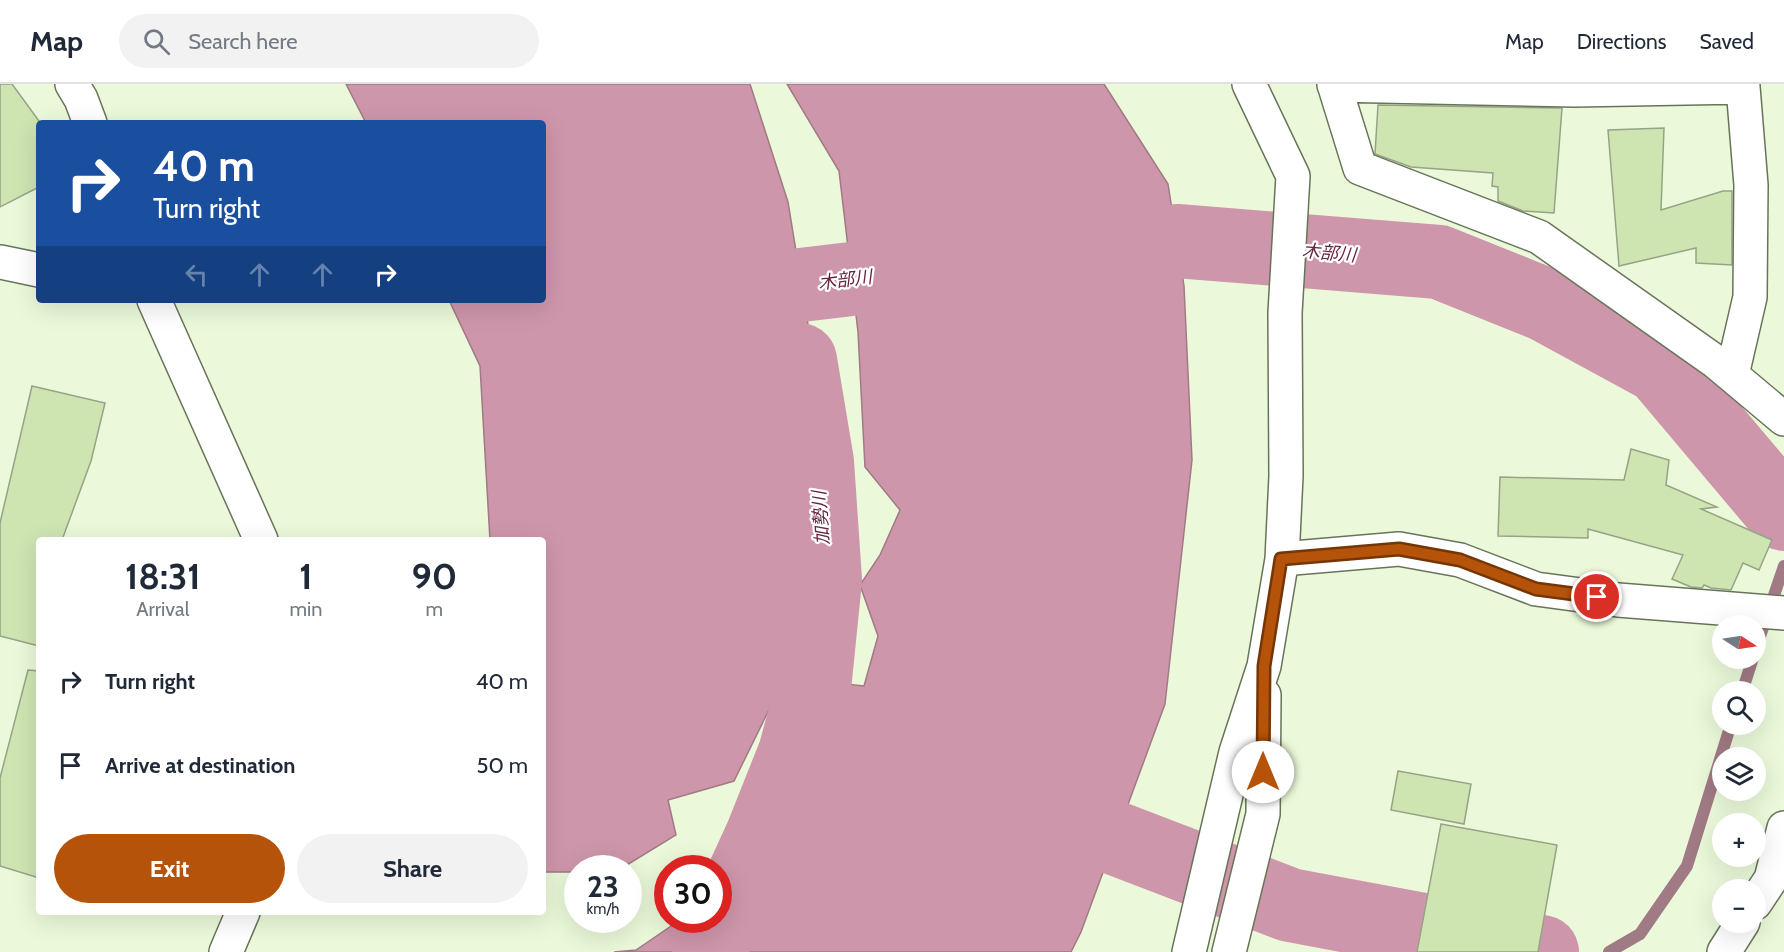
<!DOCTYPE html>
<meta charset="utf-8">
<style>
:root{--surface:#fff;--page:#f2f2f3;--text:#1f2937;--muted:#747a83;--line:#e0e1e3;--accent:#b45309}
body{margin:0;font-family:Cabin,"Noto Sans JP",sans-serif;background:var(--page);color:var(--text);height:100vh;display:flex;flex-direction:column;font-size:22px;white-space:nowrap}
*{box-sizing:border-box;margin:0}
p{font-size:20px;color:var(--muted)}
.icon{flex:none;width:33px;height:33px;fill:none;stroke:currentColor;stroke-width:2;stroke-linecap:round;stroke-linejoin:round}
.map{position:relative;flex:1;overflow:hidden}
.drawer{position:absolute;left:36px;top:453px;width:510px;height:378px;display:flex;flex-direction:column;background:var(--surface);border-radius:6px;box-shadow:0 6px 24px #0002}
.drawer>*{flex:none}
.guide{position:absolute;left:36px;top:36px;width:510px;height:183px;border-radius:6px;box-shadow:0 6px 24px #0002;background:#1a4fa0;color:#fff;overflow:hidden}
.needle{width:39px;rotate:102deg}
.controls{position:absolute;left:1712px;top:531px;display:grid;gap:12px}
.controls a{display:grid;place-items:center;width:54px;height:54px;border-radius:50%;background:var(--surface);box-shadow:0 6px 24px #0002;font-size:30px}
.speed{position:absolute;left:564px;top:771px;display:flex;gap:12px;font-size:30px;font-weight:700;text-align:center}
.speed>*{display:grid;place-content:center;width:78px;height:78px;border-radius:50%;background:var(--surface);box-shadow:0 6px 24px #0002;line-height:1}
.speed small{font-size:15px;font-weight:400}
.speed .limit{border:9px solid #d22;background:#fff;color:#111}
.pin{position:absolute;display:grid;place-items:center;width:51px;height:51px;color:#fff;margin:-26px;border:3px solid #fff;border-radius:50%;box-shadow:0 2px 6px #0007}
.me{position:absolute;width:66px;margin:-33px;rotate:0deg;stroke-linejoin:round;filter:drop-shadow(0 0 4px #0008)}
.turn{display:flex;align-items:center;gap:21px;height:126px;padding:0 18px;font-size:27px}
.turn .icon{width:78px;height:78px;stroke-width:2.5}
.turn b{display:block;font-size:42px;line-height:51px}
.lanes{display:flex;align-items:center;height:57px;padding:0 18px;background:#0003;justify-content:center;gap:30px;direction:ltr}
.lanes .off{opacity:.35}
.eta{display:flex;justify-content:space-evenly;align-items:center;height:102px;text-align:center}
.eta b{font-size:36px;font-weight:800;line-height:42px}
.button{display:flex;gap:12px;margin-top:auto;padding:12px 18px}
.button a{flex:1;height:69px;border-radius:36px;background:var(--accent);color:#fff;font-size:24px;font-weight:800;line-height:69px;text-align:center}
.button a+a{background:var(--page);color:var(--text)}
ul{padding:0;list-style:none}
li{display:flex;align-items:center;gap:18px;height:84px;padding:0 18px}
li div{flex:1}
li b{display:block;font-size:22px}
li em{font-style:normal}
header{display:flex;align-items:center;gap:36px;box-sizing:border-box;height:84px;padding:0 30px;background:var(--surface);border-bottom:2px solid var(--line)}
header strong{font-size:28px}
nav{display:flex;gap:33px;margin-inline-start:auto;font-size:21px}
.search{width:420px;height:54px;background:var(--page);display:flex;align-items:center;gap:15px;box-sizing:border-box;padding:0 21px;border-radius:33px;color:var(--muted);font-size:22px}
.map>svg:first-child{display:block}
.water{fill:#ce96aa;stroke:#a07a84;stroke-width:1.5}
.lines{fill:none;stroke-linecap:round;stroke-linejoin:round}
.stream{stroke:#a07a84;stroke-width:12}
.river{stroke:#ce96aa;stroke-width:74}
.building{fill:#cee5b2;stroke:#96a386;stroke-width:1.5}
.minor-casing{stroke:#687459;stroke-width:36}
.minor{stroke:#fff;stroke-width:33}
.route-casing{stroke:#753606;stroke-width:15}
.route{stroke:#b45309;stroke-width:10}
.labels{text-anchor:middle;stroke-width:4.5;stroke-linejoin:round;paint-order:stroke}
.water-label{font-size:18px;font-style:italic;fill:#662341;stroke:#fff}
</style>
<header>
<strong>Map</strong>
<div class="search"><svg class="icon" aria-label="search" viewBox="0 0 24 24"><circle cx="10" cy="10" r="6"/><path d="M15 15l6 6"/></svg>Search here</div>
<nav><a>Map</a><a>Directions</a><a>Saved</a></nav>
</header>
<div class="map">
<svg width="1784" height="868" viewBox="0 0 1784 868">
<rect width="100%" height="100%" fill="#ebf9da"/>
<!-- water -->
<path class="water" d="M346,0H750L788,118L822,326L792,579L734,697L668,716L676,751L622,784H578L577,788H543V456H490L480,282L449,216H543V39H366Z
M787,0H1104L1168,100L1184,202L1192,376L1165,620L1081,848L1071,868H614L636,866L680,836H718L719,809L770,774L815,698L836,599L864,602L878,552L860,501L880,471L900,426L865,383L858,248L839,87Z"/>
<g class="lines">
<!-- stream -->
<path class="stream" d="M1755,567L1784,482
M1742,608L1753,574
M1609,868L1640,850L1687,782L1731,640"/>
<!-- river -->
<path class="river" d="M1075,169L1177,157L1439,178L1546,221L1660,283L1784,430
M784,203L952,183
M1115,754L1290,821L1542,868
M709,868L762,752L795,669L815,595L825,496L817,378L800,276"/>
</g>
<!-- building -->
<path class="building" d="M0,0H12L39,37V103L0,123Z
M1378,21L1562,24L1554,129L1523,127L1498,117V103L1492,102L1493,89L1411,83L1375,70Z
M1664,44L1661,126L1723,107H1732V181L1696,179V164L1619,182L1608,46Z
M32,302L105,319L91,377L62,456H39V562L0,552V439Z
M1631,365L1669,376L1666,401L1717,423L1701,425L1772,456L1759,486L1743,479L1731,506L1711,504L1704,501L1702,504L1691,503L1672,495L1683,471L1588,445V454L1498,452L1500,393L1624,396Z
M28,586L39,587V794L0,782V694Z
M1398,687L1471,700L1464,740L1391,726Z
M1441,740L1557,761L1538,868H1417Z"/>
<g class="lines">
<defs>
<path id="minor" d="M72,0L81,15L90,39
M1334,0L1360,84L1539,153L1716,278L1784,335
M1334,1L1575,6L1743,3L1751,101L1750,213L1732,291
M0,178L39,186
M154,216L261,456
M1282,475L1399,465L1460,476L1536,505L1618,516L1784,529
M1755,819L1771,795L1784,744
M226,868L243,828
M1189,868L1236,668L1264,582L1282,475L1286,392L1285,229L1293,92L1249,0
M1229,868L1263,730L1264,611
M1724,868L1743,838"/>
</defs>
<!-- minor casing -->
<use href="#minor" class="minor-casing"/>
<!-- minor -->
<use href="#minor" class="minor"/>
</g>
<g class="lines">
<defs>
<path id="route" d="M1263,688L1264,582L1281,475L1399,465L1460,476L1536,505L1597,513"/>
</defs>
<!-- route casing -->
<use href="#route" class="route-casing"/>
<!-- route -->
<use href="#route" class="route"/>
</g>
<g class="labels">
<!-- water labels -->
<g class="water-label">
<text transform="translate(1329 169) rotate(5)" y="6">木部川</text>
<text transform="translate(845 196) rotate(-7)" y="6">木部川</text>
<text transform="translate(821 434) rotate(-94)" y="6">加勢川</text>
</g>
</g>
</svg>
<div class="controls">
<a><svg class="needle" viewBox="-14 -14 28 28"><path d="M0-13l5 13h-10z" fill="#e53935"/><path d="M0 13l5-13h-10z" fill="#747a83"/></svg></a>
<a><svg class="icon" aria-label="search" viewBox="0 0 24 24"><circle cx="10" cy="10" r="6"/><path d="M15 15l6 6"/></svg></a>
<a><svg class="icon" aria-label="layers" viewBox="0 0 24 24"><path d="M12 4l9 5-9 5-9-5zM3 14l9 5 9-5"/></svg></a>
<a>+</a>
<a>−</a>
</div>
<div class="speed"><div>23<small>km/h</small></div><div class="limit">30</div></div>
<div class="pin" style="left:1597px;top:513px;background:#d93025"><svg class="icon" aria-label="arrive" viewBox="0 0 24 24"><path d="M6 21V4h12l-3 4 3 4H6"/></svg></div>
<svg class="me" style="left:1263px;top:688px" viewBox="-20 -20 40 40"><circle r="19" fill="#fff"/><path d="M0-13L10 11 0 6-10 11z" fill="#b45309"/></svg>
<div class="guide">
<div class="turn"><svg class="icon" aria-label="right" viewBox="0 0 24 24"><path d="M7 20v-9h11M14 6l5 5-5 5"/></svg><div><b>40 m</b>Turn right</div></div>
<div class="lanes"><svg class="icon off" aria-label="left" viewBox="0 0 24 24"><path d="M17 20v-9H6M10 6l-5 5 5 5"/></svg><svg class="icon off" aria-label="ahead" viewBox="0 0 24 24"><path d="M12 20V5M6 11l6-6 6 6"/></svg><svg class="icon off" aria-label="ahead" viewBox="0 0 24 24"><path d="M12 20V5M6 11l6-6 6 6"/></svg><svg class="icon" aria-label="right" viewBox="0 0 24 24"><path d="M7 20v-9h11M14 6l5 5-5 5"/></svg></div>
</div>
<section class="drawer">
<div class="eta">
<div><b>18:31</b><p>Arrival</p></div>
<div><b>1</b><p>min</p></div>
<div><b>90</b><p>m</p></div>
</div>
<ul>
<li><svg class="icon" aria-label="right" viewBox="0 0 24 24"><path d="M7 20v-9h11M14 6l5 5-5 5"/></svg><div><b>Turn right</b></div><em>40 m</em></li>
<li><svg class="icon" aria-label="arrive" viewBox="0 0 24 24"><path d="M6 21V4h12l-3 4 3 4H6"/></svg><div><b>Arrive at destination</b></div><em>50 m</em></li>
</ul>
<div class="button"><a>Exit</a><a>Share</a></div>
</section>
</div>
